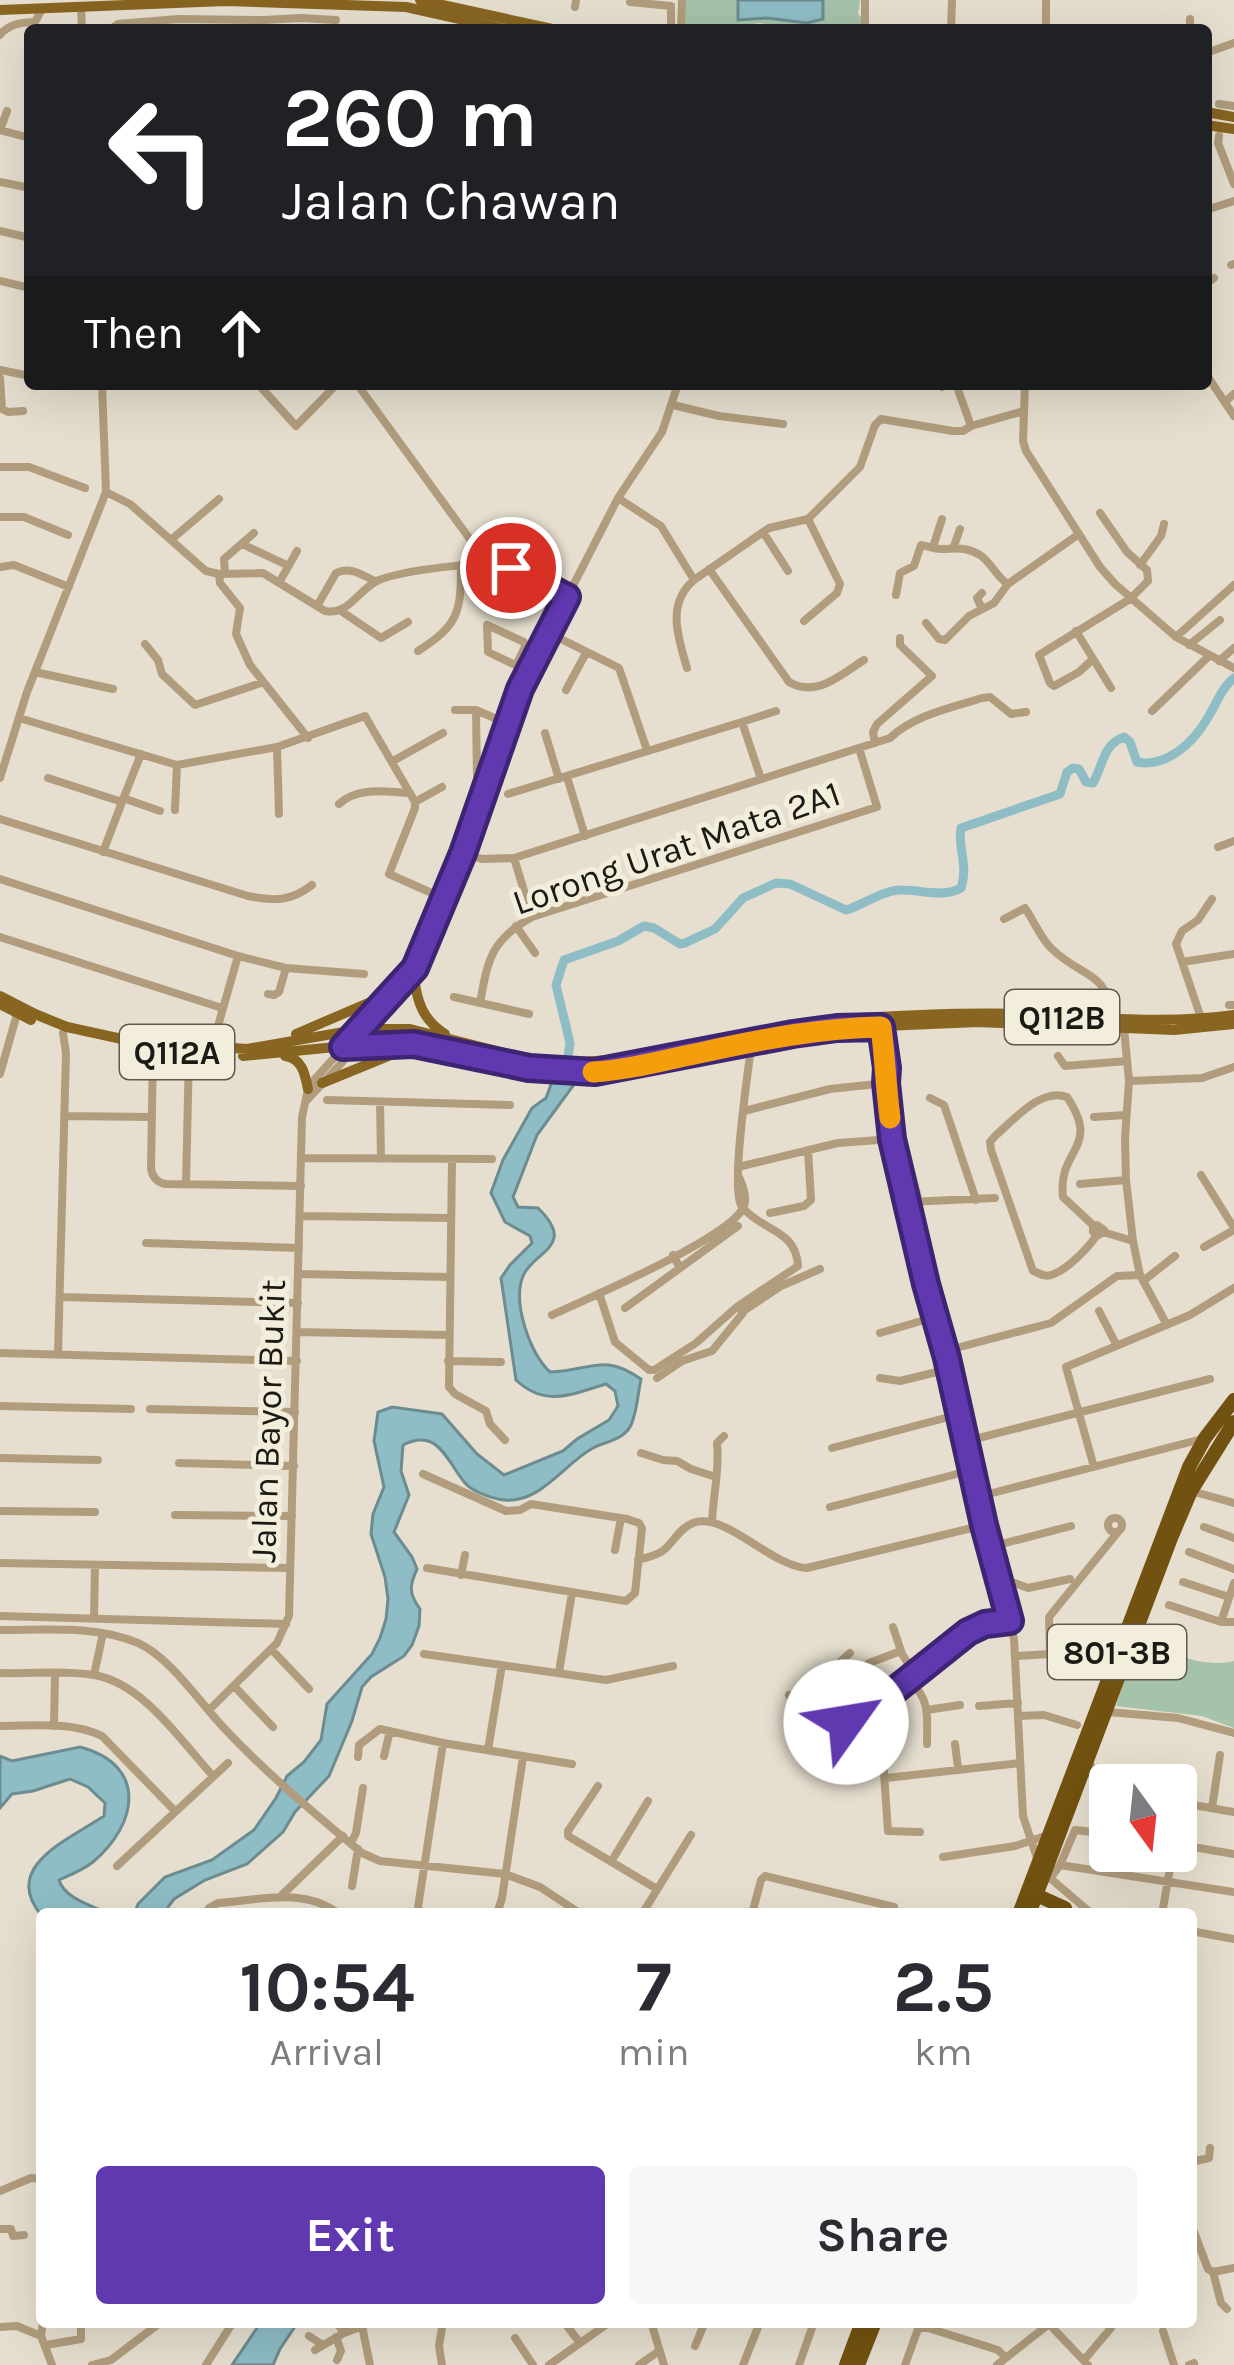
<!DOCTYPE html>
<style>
:root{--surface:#fff;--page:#f7f7f7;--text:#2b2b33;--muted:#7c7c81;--accent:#6039b1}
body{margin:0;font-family:Karla,sans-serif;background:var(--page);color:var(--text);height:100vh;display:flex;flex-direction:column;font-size:45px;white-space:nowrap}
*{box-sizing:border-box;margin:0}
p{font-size:39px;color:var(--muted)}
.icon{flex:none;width:66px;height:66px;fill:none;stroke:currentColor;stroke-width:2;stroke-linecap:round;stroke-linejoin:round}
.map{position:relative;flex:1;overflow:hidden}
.panel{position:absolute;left:36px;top:1908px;width:1161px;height:420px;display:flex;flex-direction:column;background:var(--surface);border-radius:12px;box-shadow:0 12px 48px #0002}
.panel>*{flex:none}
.top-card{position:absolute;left:24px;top:24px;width:1188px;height:366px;border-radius:12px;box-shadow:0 12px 48px #0002;background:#202124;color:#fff;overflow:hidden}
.needle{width:78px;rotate:165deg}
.fabs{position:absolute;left:1089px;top:1764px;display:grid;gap:24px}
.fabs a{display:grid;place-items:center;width:108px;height:108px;border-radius:12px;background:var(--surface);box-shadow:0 12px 48px #0002;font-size:60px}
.pin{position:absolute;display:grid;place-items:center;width:102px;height:102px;color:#fff;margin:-51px;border:6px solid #fff;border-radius:50%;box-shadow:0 3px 12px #0007}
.me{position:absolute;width:132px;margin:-66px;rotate:58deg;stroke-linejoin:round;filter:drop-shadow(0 0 9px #0008)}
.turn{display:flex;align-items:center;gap:42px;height:252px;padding:0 60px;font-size:54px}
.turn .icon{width:156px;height:156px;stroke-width:2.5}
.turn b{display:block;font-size:84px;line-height:102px}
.then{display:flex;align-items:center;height:114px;padding:0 60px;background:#0003;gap:24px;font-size:45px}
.eta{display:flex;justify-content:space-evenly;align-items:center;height:204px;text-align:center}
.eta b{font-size:72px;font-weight:700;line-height:84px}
.cta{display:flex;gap:24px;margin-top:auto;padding:24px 60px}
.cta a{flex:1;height:138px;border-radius:12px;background:var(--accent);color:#fff;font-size:48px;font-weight:700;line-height:138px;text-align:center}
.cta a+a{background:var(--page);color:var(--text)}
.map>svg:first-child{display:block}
.green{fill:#a5c3a9}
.water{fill:#8ebdc5;stroke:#6c8c90;stroke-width:3}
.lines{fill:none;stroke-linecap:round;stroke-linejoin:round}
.river{stroke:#8ebdc5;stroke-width:9}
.minor{stroke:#b19d7d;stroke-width:8}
.major{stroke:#886521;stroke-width:10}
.highway{stroke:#725210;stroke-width:14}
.route-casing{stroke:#3e2573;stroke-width:30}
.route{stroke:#6039b1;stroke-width:21}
.slow{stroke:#f59e0b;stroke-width:21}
.labels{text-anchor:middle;stroke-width:10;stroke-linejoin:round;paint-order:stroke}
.shield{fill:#f3eddc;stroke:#5c5950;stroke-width:3}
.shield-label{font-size:33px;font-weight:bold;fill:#1c1a14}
.street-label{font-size:36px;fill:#1c1a14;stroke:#f3eddc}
</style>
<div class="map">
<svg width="1234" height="2365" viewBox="0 0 1234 2365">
<rect width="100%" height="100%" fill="#e6dfcf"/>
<!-- green -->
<path class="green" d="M685,0H860L858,14L862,18L861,30H775C757,17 756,25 737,30C721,34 699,30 682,30Z
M1138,1640C1169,1651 1201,1669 1234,1661V1728L1202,1716L1116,1706Z"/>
<!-- water -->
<path class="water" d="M738,0H823V19L807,23L767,18L738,20Z
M553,1079H578L537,1135L513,1197L518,1207L538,1208C578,1247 533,1251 523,1276C512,1303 530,1353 550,1372C592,1371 602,1352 641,1379C638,1393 637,1412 631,1425C624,1440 606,1441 593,1448C562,1465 538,1508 498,1499C488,1497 472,1491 465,1483C447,1462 439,1427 403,1445L401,1471L409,1495L394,1532L412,1557L417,1569C409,1586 409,1594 420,1609L419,1626L412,1645L404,1656L371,1677L362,1687L352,1721L329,1776L295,1812L283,1832L247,1864L205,1880L174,1899L163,1914H134L138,1904L165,1877L212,1860L254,1830L276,1798L287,1776L304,1762L321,1740L327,1704L372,1654L380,1638L386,1619L388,1599L385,1577L371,1534L373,1514L384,1487L374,1441L378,1412L392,1407L442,1414L477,1454L504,1475L563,1451L577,1439L609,1420L618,1406L615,1391L606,1384C572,1394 546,1408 516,1380L501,1278L510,1265L532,1243L530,1236L505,1222L491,1193L503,1160L532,1108L546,1098Z
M80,1747C148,1765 138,1824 93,1862C83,1870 70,1875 59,1880C65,1899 91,1905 109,1914H42V1916C0,1867 68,1840 104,1816L105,1803L88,1787L70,1779L33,1791L12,1794L0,1808V1756L12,1761Z
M261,2322H298L280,2349L273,2365H232Z"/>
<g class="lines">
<!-- river -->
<path class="river" d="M563,1090L570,1043L556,985L564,960L618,941L644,926L654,928L680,944L685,943L715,929L743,898L776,883L790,884L846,910C863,905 885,889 902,890C922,890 943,898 961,888C969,865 957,847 961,828L1060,794L1067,772L1073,768L1079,769L1086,782L1093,783C1103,766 1103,744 1124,737L1130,742L1137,762C1166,768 1193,743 1207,719C1216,705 1221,688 1234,678"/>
<!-- minor -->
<path class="minor" d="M630,2L671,6V28
M81,6L82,30
M575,7L576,0
M263,20L301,18L336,20
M110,30L118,24L178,19L263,20L265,30
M681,30L682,0
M743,30H768
M865,30V0
M951,30L952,0
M1046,30V0
M1190,30V19
M0,35C8,24 22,22 35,22L42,9
M1206,53L1234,43
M1219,104L1234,106
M7,111L0,130L30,138
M1219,136L1218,143L1234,184
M0,182L30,188
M1206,210L1234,201
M0,231L30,238
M1231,265L1234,264
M0,281L30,288
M1206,284L1214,278
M0,370L30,376
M1206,374L1234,416
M0,378L2,409L8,412L23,411
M258,384L296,426L337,384
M357,384L488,564
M956,384L971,426L1024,411
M1025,384L1023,441L1026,451L1100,567L1115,584L1176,637L1234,668
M942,387L947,384
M1225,402L1234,394
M673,405L719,416L783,424
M0,467H29L85,488
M106,492L130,504L206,571L219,574L220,583L240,608L236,634L250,665L308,738
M618,498L661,526L694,580L769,528L808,519L860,467L875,425L881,419L953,431H963L971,426
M0,517H24L68,535
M763,532L788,571
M172,539L219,499
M242,544L289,566
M954,546L960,529
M933,547L942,519
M1140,565L1161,536L1164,524
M0,567L14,565L69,587
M709,569L789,682C817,698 840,675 864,660
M225,573L224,559L254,533
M219,574L263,573L325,611C349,616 358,589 379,580C402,571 485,559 508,567C528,574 548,588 567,597
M280,581L297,551
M896,595L900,573L914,566L921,545C928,546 934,549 941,549C956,549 965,546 980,555C992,563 996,577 1008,584L1079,534
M317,606L336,573C350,566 362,575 375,581
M982,609L977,598L982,593
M341,611L381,638L408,622
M804,621L837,593L840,584L808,519
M926,623L939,639L945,640L969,616L994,603L1008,584
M1076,631L1111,688
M549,633L619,668L647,750
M1176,637L1234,585
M145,644L158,660L162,674L195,705L261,683
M1189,645L1220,620
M418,651C459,625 461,612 461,565
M1093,659L1079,672L1054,686L1050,683L1039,655L1130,599L1148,581L1147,570L1127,552L1100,513
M1219,661L1234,648
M516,665L525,647L524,642L487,625L488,652L528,671
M687,668C678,637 666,604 694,580
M35,672L113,689
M566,690L586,653
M455,710H476L506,723
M476,710L477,777L486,786
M1152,711L1209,656
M19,718L177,765L277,747L365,716L415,802V808L389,874L443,898
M742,722L776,711
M545,733L559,779
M875,743L873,732L877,724L932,676L900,645V638
M277,747L279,814
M393,761L443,733
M567,777L585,836
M0,778L27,692L106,492L102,384
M48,778L122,802L103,852
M508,794L742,722L761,779
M123,798L160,811
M122,802L141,754
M415,802L442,787
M339,804C358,786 386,792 410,793
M175,810L177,765
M0,819L248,896C274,901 290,902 312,885
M1218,847L1234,841
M463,853L482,859L514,858L890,738C914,715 951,708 982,698L990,697L1011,714L1026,712
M514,858L532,917
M0,879L238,956L286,968L364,974
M1004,919L1025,908C1034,921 1041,939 1052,949C1083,979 1105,968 1114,1019
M516,926L535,953
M0,937L222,1008
M1182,962L1234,954
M268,994L274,995L279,992L286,968
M454,997L529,1014
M480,1003C488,959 491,940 532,917L877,807L859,748
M1229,1005H1234
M1201,1018L1176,944L1182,931L1198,920L1212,899
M881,1022L885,1061
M889,1025V1063L886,1083L892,1139L928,1292L945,1351L984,1525L1014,1639L1023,1816L1038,1861
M1124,1029L1129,1081L1125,1138L1126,1180L1133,1241L1140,1275L1167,1325
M212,1047L238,956
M153,1050L151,1168C152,1176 156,1182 165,1184L301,1186
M1058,1056L1065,1066L1127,1061
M0,1074L17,1014
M1129,1081L1202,1078L1234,1067
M930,1098L944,1105L976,1200
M307,1100L401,999L414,976
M327,1100L510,1105
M380,1102L381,1159
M744,1111L830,1089L886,1083
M64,1116L151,1117
M1094,1117L1126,1115
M906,1151L919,1202
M301,1158L492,1159
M452,1161L449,1387L455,1394L486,1411L490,1424L505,1440
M738,1167L838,1143L892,1139
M1201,1175L1234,1228
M186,1184L189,1053
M1080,1184L1126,1180
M908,1202L995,1198
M770,1213L804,1206L811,1200L808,1150
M300,1216L451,1218
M1097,1225L1104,1230L1099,1235L1093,1232V1228Z
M1094,1226L1063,1197C1057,1148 1102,1149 1067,1097C1041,1087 1014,1120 995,1136L990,1142L991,1150L1033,1271C1041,1274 1045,1278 1054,1274C1069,1268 1088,1248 1097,1235
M1103,1232L1133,1241
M146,1243L299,1248
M1204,1247L1234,1230
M673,1255L680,1268L738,1226
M299,1274L449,1277
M1143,1281L1175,1256
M599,1293L615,1342L649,1370H654L696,1343L738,1306L798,1266C796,1229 763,1232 742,1207C730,1193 747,1080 750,1055
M60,1297L298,1303
M625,1308L680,1268
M1099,1311L1116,1344
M742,1312L781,1286L820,1269
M552,1315C591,1297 722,1241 742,1210C749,1200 743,1185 738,1175
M297,1332L448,1335
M880,1333L935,1317
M945,1351L1051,1323L1117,1276L1140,1275
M0,1353L297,1361
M58,1355L66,1053L63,1033
M448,1361L501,1362
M657,1378L682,1361L712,1351L743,1313
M880,1378L900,1381L949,1369
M0,1406L131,1409
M150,1409L295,1412
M967,1441L1210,1379
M832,1448L960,1414
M641,1453L663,1460L677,1461L691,1469L716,1477
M0,1458L98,1460
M179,1463L294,1466
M1094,1467L1066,1367L1190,1315L1234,1288
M423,1474L506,1511L520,1510L531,1504L627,1519L639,1523L642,1528L635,1593L626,1601L427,1568
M1191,1491L1234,1503
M977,1497L1202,1439
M830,1507L972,1470
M0,1511L95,1512
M175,1515L292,1516
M1108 1525a7 7 0 1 1 14 0a7 7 0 1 1-14 0Z
M712,1522C713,1495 720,1469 717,1443L724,1436
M1204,1527L1234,1538
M990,1547L1071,1526
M615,1550L621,1518
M1189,1552L1234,1569
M638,1560C647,1557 658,1556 665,1549C674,1541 680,1528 693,1523C725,1511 770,1566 807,1568L984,1525
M0,1563L290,1568
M461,1575L465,1555
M999,1577L1028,1588L1070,1579
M1183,1582L1229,1597
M1169,1605L1221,1622H1234
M0,1616L286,1624
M94,1618L95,1565
M1221,1622L1234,1583
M893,1627L902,1654L915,1674
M0,1630C45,1630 95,1625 138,1643C170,1657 200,1703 224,1728C266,1773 315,1814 362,1853L380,1861L505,1874L540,1887L581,1914
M271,1649L309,1689
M850,1653L824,1677L834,1715L841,1722C890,1718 934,1641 981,1626C990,1623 1001,1622 1010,1621
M424,1654L606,1680L673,1666
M1050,1654L1049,1617L1118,1532
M1017,1656L1050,1654L1077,1663
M869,1663L901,1651
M559,1672L572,1593
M0,1673C30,1674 64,1670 94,1675C143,1683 181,1741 213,1776
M94,1675L103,1633
M909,1680C931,1700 927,1717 927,1744
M234,1686L273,1727
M789,1695L796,1703L824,1722L838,1721
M979,1706L1018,1703
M209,1710L277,1643L289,1616L302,1117L308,1089L315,1079L415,968L463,853L520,689L618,498L662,432L678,384
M927,1710L960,1705
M1108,1712L1178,1718L1234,1733
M1018,1716L1044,1715L1077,1725
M860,1719L883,1758L888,1831L920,1832
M0,1726C32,1726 72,1721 102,1736L175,1811
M54,1726L55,1674
M955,1744L958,1768
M488,1750L502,1665
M384,1756L390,1731
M358,1757L359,1745L380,1729L443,1743L572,1764
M1091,1766C1089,1779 1098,1785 1110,1790
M886,1778L1020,1763
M598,1786L568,1831V1836L657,1889
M1176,1802L1234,1812
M1212,1808L1220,1755
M1176,1833L1179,1814
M351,1843L356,1833L363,1788
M1176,1844L1234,1854
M943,1857L1015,1846L1048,1835
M611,1862L648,1801
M1060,1865L1234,1892
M117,1866L228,1763
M1050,1878L1092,1914
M1050,1879L1060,1865L1075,1830L1110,1834
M352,1886L358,1849
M282,1895L343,1836
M209,1908L218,1903C259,1900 304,1887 339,1914
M417,1914L443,1743
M497,1914L502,1898L523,1757
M642,1914L691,1835
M752,1914L761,1880L765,1876L894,1907
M1162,1914L1173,1851
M1191,1931L1234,1939
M1191,2162L1209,2158L1210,2148
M0,2191L31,2178L42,2179
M1191,2224L1208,2269L1213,2272L1234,2268
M0,2229H11L13,2236L24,2235
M1213,2272L1221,2303L1227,2309
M42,2302V2315
M336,2322L344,2333
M564,2322L580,2343
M651,2322L664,2365
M1048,2323L1088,2365
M362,2326L370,2365
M0,2327L17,2326L41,2336L52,2365
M1163,2331L1174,2365
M41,2336L43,2322
M309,2336L323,2345
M336,2337L341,2351L337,2360
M515,2338L533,2365
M46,2345L81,2339V2322
M695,2346L705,2322
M315,2350L344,2333L373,2322
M1084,2360L1111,2328L1109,2322
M92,2365L111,2360L161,2322
M206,2365L233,2322
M442,2365L439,2346L443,2322
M549,2365L610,2322
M639,2365L659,2351
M743,2365L760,2322
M799,2365L814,2322
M905,2365L918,2329L925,2327L998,2350L1005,2357
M997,2365L1049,2324
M1189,2365L1194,2363"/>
<!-- major -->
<path class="major" d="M420,0L557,30
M0,10L226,1L406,7L509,30
M1206,112L1234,117
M1206,125L1234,129
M414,977C417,1002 423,1020 445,1034
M0,996L35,1014L67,1027L131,1041L247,1049L361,1029H410L536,1061C640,1070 739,1027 842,1019C903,1015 964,1012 1025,1014C1095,1017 1164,1025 1234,1015
M0,1004L31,1020
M296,1034L394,992
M243,1056L356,1045L414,1044L529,1068L595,1072L837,1028L978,1022L1174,1030L1234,1024
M285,1056C302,1058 305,1074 308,1089
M322,1083L393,1054L427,1051"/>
<!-- highway -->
<path class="highway" d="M1032,1893L1065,1908
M1019,1914L1189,1467L1205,1438L1234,1400
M1029,1914L1171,1538L1191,1491L1234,1422
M846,2365L862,2322
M858,2365L875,2322"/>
</g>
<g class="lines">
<defs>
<path id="route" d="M511,568L567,597L520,689L463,853L415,968L343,1047L414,1044L529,1068L595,1072L793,1034L837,1028L881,1027L887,1068L886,1083L892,1139L926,1284L947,1358L984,1525L1010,1621L985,1624L968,1632L860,1718L846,1722"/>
</defs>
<!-- route casing -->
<use href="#route" class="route-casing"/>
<!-- route -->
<use href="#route" class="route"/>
<!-- slow -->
<path class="slow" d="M593,1072C630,1070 668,1059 704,1052C763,1039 821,1028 881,1027C885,1058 886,1087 890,1118"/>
</g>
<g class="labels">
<!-- shield labels -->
<g class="shield">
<rect x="1005" y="990" width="114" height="54" rx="9"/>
<rect x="120" y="1025" width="114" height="54" rx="9"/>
<rect x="1048" y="1625" width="138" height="54" rx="9"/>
</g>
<g class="shield-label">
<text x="1062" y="1029">Q112B</text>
<text x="177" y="1064">Q112A</text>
<text x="1117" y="1664">801-3B</text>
</g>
<!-- street labels -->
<g class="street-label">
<text transform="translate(676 847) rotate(-19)" y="13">Lorong Urat Mata 2A1</text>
<text transform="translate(267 1421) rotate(-88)" y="13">Jalan Bayor Bukit</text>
</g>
</g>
</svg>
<div class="fabs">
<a><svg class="needle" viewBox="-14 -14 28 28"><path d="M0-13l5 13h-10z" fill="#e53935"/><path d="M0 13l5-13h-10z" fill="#7c7c81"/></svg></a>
</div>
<div class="pin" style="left:511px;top:568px;background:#d93025"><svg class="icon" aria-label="arrive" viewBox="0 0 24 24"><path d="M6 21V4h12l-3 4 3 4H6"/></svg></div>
<svg class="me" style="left:846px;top:1722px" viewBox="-20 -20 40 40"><circle r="19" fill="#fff"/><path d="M0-13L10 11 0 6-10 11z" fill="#6039b1"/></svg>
<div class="top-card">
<div class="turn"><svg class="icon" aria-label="left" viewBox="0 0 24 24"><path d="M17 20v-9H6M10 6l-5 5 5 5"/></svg><div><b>260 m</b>Jalan Chawan</div></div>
<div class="then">Then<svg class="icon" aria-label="ahead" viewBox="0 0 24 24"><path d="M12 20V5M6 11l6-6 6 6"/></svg></div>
</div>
<section class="panel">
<div class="eta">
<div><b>10:54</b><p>Arrival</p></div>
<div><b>7</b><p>min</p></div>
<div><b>2.5</b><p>km</p></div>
</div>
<div class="cta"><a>Exit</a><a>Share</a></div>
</section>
</div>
